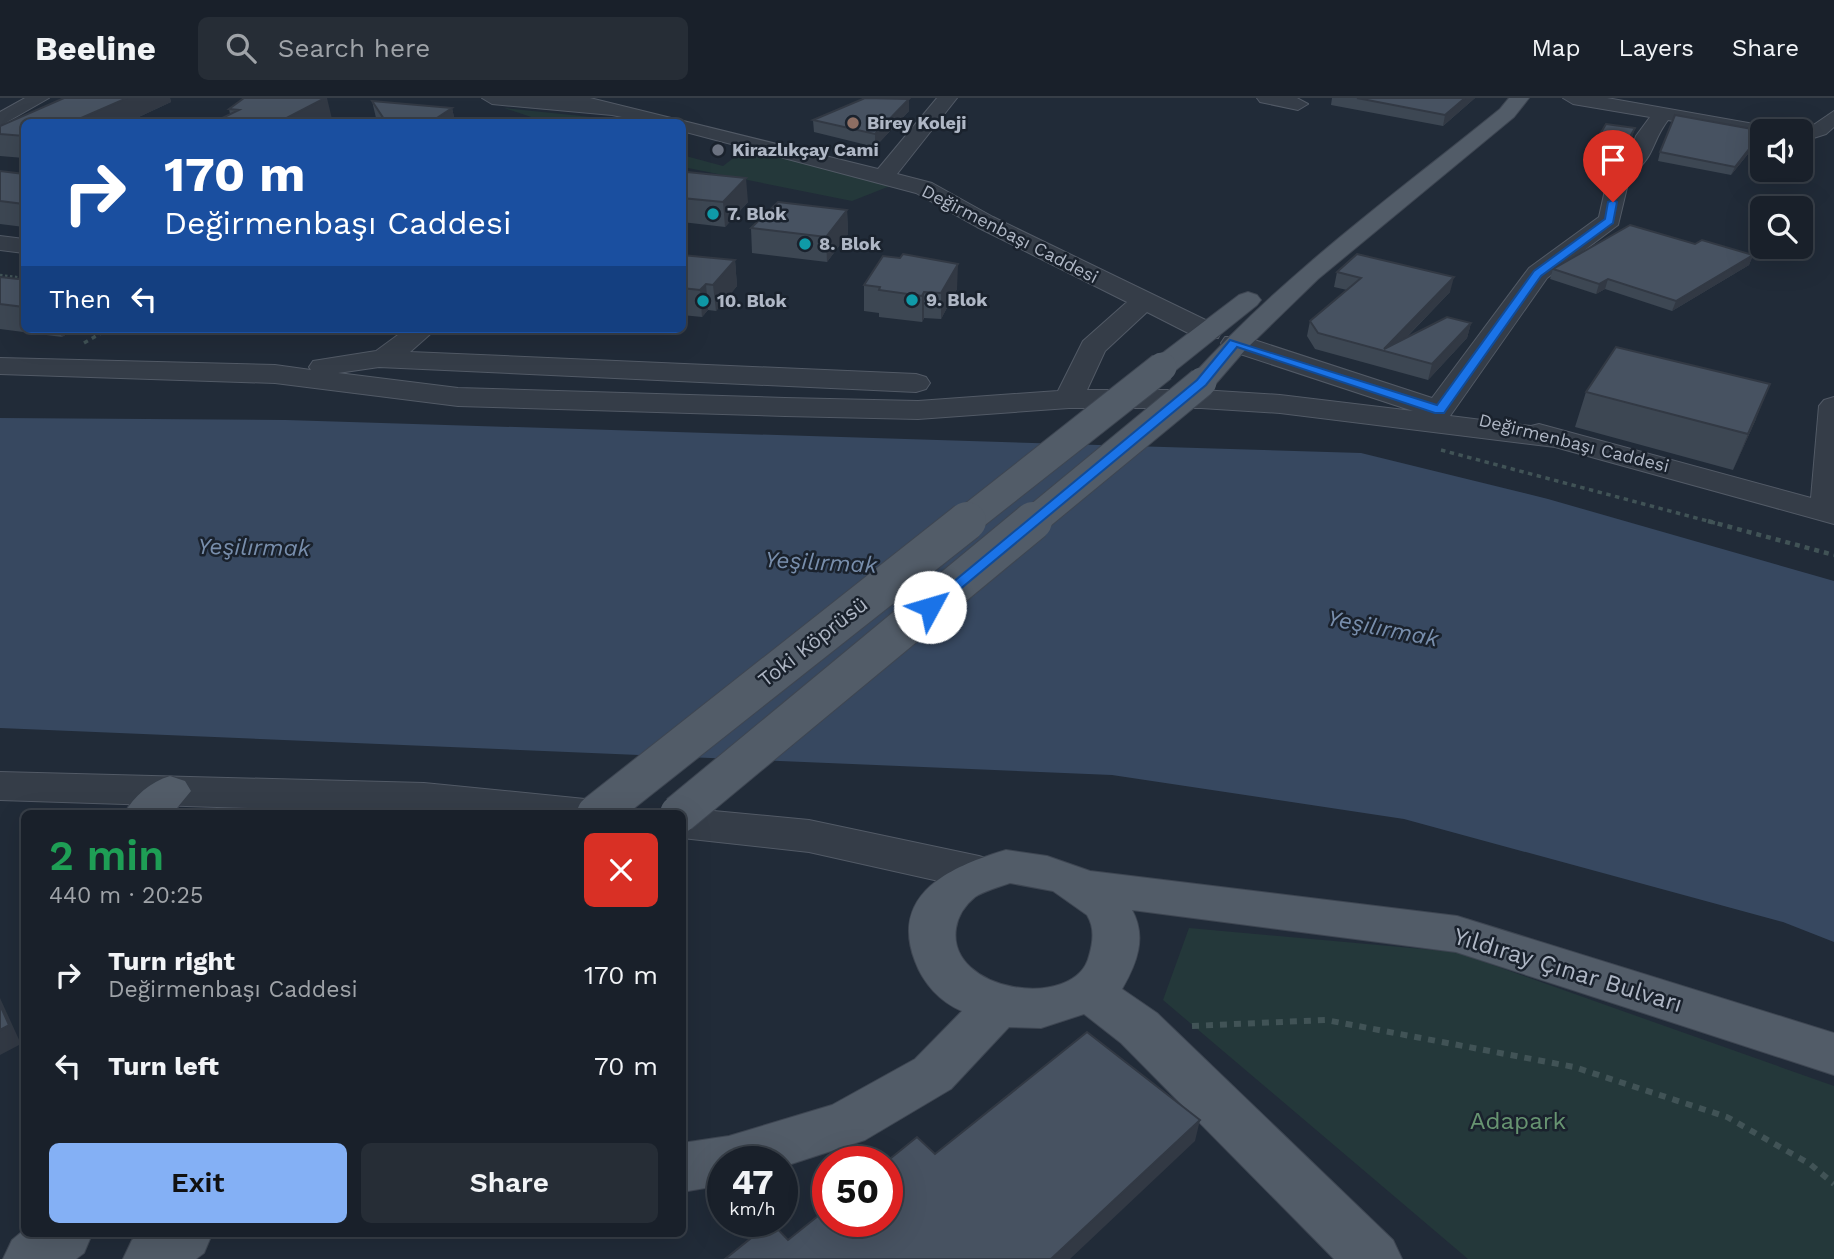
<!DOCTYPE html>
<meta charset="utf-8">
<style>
:root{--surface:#19202a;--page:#262d36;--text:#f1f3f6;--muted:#9fa3a8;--line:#373e47;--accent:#84b0f5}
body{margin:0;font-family:"Work Sans",sans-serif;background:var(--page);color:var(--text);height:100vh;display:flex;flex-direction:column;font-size:26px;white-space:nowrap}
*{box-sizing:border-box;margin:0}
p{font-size:23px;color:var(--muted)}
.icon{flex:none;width:38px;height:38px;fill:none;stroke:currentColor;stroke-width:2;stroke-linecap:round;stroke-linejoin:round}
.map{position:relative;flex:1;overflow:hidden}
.panel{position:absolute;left:21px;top:712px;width:665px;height:427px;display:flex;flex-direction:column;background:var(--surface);border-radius:10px;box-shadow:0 7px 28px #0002,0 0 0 2px var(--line)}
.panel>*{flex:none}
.top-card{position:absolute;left:21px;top:21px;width:665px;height:214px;border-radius:10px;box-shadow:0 7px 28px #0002,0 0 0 2px var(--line);background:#1a4fa0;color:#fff;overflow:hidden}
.fabs{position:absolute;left:1750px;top:21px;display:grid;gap:14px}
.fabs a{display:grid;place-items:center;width:63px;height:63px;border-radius:10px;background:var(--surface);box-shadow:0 7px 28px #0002,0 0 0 2px var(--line);font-size:35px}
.speed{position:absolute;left:707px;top:1048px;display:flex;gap:14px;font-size:35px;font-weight:700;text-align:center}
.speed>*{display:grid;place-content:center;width:91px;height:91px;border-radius:50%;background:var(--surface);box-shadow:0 7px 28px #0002,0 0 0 2px var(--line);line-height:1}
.speed small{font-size:18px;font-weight:400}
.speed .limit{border:10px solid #d22;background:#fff;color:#111}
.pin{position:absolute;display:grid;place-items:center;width:60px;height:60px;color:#fff;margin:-72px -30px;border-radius:50% 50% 50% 0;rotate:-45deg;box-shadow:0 0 7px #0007}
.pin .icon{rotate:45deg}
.me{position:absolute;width:77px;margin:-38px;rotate:51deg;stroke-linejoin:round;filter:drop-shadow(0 0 5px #0008)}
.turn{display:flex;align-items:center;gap:24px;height:147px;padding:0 28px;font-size:32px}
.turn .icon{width:91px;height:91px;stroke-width:2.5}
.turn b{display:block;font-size:49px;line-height:60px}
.then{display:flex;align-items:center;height:66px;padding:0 28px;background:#0003;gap:14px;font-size:26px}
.round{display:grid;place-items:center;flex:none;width:74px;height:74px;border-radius:10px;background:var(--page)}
.overview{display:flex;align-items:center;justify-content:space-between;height:119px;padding:0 28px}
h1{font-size:42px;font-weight:600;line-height:52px;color:#1e9e55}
.primary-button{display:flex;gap:14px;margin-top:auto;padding:14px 28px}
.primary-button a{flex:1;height:80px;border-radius:10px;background:var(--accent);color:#111;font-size:28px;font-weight:600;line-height:80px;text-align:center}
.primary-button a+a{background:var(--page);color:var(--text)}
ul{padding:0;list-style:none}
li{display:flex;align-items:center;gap:21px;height:91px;padding:0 28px}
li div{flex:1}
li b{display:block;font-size:26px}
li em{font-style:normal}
header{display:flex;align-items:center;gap:42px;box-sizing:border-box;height:98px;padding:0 35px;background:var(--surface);border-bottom:2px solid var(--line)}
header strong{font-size:33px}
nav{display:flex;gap:38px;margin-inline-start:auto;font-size:24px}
.search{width:490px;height:63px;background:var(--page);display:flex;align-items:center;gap:18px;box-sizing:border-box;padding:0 24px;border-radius:10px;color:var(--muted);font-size:26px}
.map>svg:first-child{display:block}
.green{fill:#24383a}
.water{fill:#374860}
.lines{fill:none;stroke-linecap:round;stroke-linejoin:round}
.minor-casing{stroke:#525a66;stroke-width:2}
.major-casing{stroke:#3e4652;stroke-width:2}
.path-far3{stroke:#415356;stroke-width:2.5;stroke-dasharray:2.5 2.5;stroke-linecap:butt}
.path-far2{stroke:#415356;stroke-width:3.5;stroke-dasharray:4.5 4.5;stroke-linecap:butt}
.path-far1{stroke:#415356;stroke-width:4.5;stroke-dasharray:5 5;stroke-linecap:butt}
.path{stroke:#415356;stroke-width:6;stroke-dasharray:7 7;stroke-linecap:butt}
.minor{fill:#353d48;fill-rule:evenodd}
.major{fill:#525c68;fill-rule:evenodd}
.major-bridge-far1-casing{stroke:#3e4652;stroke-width:31;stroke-linecap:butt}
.major-bridge-casing{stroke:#3e4652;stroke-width:40;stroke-linecap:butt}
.major-bridge-far1{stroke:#525c68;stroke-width:29}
.major-bridge{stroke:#525c68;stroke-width:38}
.wall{fill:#3d4753}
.shaded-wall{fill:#323944}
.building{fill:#475261;stroke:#323944;stroke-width:2}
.route{fill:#1a73e8;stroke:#114b97;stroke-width:2}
.education-dot{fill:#8d6e63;stroke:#1a222d;stroke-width:2.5}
.worship-dot{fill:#6b7280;stroke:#1a222d;stroke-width:2.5}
.culture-dot{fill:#0f9aa8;stroke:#1a222d;stroke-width:2.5}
.labels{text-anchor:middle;stroke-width:5;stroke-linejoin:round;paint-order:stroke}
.far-poi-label{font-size:18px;font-weight:bold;fill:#afb7c5;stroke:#1a222d;text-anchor:start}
.far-street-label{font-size:18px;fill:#afb7c5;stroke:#1a222d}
.street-label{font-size:21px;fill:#afb7c5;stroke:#1a222d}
.water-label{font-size:23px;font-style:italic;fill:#788eac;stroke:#1a222d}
.near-street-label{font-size:24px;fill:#afb7c5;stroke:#1a222d}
.near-park-label{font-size:24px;fill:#679471;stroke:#1a222d}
</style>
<header>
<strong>Beeline</strong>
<div class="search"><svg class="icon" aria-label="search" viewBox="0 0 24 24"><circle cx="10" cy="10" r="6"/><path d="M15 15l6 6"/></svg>Search here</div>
<nav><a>Map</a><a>Layers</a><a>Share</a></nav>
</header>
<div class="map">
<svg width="1834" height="1161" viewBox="0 0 1834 1161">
<rect width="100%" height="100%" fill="#212b38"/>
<!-- green -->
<path class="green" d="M504,10L640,24H546Z
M752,46L890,88L852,103L683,69L682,57L723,68Z
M1189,830L1456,854L1834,988V1161H1468L1163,902Z"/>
<!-- water -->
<path class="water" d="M0,320L286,322L1361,355L1548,401L1834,483V844L1783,824L1404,721L1112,677L0,630Z"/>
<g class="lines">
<defs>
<path id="minor" d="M25,0H49L0,28V14Z
M482,0H590L878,71L937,0H957L897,76L932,85L993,119L1218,228L1221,234L1218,240H1198L1147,214L1105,253L1087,292H1201L1280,297L1413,313L1225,251L1221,245L1225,239H1245L1432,300L1529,170L1599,119L1609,74L1629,58L1636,38L1650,19L1573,6L1563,0H1607L1771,29L1774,33H1762V39L1668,22C1650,46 1656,59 1630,77L1618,127L1547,180L1450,318L1531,328L1539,326L1811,400L1819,308L1824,302L1834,299V426L1555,349L1280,315L1201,310H1069L918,321L785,318L458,308L275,285L0,276V260L275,267L311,272L309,269L313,263L376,253L406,231H436L410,254L916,276L926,279L930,285L926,291L916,294L379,269L338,275L458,290L785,300L918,303L1058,293L1083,243L1127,204L977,129L916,95L682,33V24H647L612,17L492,6Z
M1257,0H1297L1308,6L1298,12L1260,4Z
M1834,13V29L1826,36L1801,44V33H1795L1812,28Z
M0,138L24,141V155L0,152Z
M0,674L424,685L585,701L600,705L606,716H434L0,702Z
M682,710L809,722L979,758L995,763L1001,775L995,787L979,792L809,754L682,740V716H666Z"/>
<path id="major" d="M1509,0H1529L1514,19L1318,181L1245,252L1212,290L1202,293L1192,290L1188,284L1192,278C1284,176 1394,97 1500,11Z
M1248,194L1257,197L1261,202L1257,207L1172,275L1162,277L1152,275L1148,269L1152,263L1239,197Z
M170,678L185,683L191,693L172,716H124C134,698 150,684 170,678Z
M1006,752L1047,758L1090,773L1457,818L1834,935V977L1456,854L1132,812C1147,839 1137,865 1122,891L1157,915L1393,1142L1402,1161H1334L1121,945L1084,916L1041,930L1009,929L951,991L865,1042L782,1069V1064H723V1087L682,1094V1045L729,1038L832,1007L915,961L962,913C940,904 923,885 915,863C889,795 952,768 1006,752ZM1010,785L1053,793L1087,817C1095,830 1093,844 1089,858C1076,913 946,895 956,830C958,818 965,807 975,799C984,793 999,789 1010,785Z
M24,1132V1136H92L84,1155L76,1161H3L12,1142Z
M139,1136H212L204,1155L196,1161H123L132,1142Z"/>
</defs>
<!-- minor casing -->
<use href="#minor" class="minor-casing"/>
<!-- major casing -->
<use href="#major" class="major-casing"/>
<!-- path-far3 -->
<path class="path-far3" d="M0,177L24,180"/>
<!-- path-far2 -->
<path class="path-far2" d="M84,245L108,231
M1441,352L1715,425"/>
<!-- path-far1 -->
<path class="path-far1" d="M1708,423L1834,457"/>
<!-- path -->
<path class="path" d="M1192,928L1326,922L1574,969L1727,1019L1810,1066L1834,1086"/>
<!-- minor -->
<use href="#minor" class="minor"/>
<!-- major -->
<use href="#major" class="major"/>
<defs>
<path id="major-bridge-far1" d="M964,425L1162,269
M1031,425L1202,284"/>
<path id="major-bridge" d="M596,716L967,423
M679,716L1033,423"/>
</defs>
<!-- major-bridge-far1 casing -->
<use href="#major-bridge-far1" class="major-bridge-far1-casing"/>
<!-- major-bridge casing -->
<use href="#major-bridge" class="major-bridge-casing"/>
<!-- major-bridge-far1 -->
<use href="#major-bridge-far1" class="major-bridge-far1"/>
<!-- major-bridge -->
<use href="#major-bridge" class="major-bridge"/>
</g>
<!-- wall -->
<path class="wall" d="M64,0H170L171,4L128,24H24V60L0,58V28Z
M1332,0H1475L1443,28L1331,7Z
M372,3L452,10L455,24H463H377Z
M229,11L332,21L325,24H214L230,16Z
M909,13L875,49L814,34L813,22Z
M1635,30L1632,39L1621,60L1592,55L1594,46Z
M1762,33L1760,41L1731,77L1658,63L1660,54Z
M0,73L24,76V129L0,126Z
M682,78L748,104L725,129L682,124Z
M847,112L848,136L827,164L752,155L751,130Z
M1695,146L1753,157L1749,167L1672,213L1605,191L1596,196L1550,181L1553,171Z
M682,157L735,162L737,188L716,213L708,212L702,219L682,217Z
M1337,174L1450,194L1407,239L1471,225L1467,240L1428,282L1315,251L1307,238L1310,223L1347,192L1334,189Z
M0,179L18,181L24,179V231H84L80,233L73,232L62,239L0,231Z
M864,187L957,191L941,221L924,220L922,224L879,219V215L864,213Z
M1586,294L1756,321L1733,372L1575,329Z"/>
<!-- shaded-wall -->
<path class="shaded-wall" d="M127,0H170L171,4L128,24H72Z
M325,0H327L332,21L325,24H279Z
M1465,0H1475L1443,28L1445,17Z
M909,1V13L875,49V36Z
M452,10L455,24L434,22Z
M1635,30L1632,39L1621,60L1623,51Z
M1762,34L1760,41L1731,77L1735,69Z
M746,80L748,104L725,129L723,104Z
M847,112L848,136L827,164L826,139Z
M1753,157L1749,167L1672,213L1676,203Z
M735,162L737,188L716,213L713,187Z
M958,166L957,191L941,221V195Z
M1454,179L1450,194L1391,255L1384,251Z
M1608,181L1605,191L1596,196L1599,186Z
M706,186L708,212L702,219L700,192Z
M924,194V220L922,224V198Z
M1471,225L1467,240L1428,282L1432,266Z
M58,231H72L73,232L62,239Z
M1770,286L1756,321L1733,372L1748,336Z
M0,900L21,946L0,957Z
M1200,1022L1195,1043L1070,1161H1051Z"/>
<!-- building -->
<path class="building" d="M64,0H127L72,24H24V38L0,36V28Z
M244,0H325L279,24H214L239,12L229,11Z
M865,0L909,1L875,36L813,22Z
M1357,0H1465L1445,17Z
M372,3L452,10L434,22L463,24H386Z
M1675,17L1763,33L1735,69L1660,54Z
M1606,26L1635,30L1623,51L1594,46Z
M0,73L24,76V106L0,103Z
M687,74L746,80L723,104L682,100V78Z
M778,104L847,112L826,139L751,130Z
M1630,127L1695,146L1702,142L1753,157L1676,203L1608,181L1599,186L1553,171Z
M903,156L958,166L941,195L924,194L922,198L879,192L880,189L864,187L883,158L900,160Z
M1357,156L1454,179L1384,251L1447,219L1471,225L1432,266L1318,235L1310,223L1361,180L1337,174Z
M682,157L735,162L713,187L706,186L700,192L682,190Z
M0,179L18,181L24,179V209L0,206Z
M1616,249L1770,286L1748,336L1586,294Z
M0,907L9,927L0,932Z
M1087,934L1200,1022L1051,1161H725L771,1124L788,1142L828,1110V1124H887V1064H886L917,1039L935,1056Z"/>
<!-- route -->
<path class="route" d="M1613,102L1617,104L1613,125L1541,178L1444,315H1435L1237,249L1206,287L935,512H925L923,509L1197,282L1230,242L1437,307L1534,173L1605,121L1608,104Z"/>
<!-- markers -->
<circle class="education-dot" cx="853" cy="25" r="7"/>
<circle class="worship-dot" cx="718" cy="52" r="7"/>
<g class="culture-dot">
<circle cx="713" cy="116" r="7"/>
<circle cx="805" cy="146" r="7"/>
<circle cx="912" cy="202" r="7"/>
<circle cx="703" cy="203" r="7"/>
</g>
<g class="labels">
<!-- far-poi labels -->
<g class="far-poi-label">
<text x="867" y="31">Birey Koleji</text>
<text x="732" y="58">Kirazlıkçay Cami</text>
<text x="727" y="122">7. Blok</text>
<text x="819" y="152">8. Blok</text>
<text x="926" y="208">9. Blok</text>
<text x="717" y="209">10. Blok</text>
</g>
<!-- far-street labels -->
<g class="far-street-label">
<text transform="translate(1010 136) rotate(27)" y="6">Değirmenbaşı Caddesi</text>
<text transform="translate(1574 345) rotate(14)" y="6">Değirmenbaşı Caddesi</text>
</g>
<!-- street labels -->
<g class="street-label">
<text transform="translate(813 544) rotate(-38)" y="7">Toki Köprüsü</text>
</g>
<!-- water labels -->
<g class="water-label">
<text transform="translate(254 449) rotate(1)" y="8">Yeşilırmak</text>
<text transform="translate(821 464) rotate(3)" y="8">Yeşilırmak</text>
<text transform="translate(1383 530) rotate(11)" y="8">Yeşilırmak</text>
</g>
<!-- near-street labels -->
<g class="near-street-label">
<text transform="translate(1568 872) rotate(17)" y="8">Yıldıray Çınar Bulvarı</text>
</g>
<!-- near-park labels -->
<g class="near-park-label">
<text x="1518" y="1031">Adapark</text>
</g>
</g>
</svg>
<div class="fabs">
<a><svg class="icon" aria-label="sound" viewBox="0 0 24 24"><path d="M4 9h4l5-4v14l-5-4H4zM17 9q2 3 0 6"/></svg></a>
<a><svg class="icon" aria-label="search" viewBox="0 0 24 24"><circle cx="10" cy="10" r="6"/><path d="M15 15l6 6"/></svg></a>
</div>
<div class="speed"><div>47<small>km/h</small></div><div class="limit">50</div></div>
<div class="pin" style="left:1613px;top:104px;background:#d93025"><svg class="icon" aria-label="arrive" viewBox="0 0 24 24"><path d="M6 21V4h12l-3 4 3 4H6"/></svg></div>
<svg class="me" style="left:930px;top:509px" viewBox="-20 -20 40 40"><circle r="19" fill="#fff"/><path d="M0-13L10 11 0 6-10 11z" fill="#1a73e8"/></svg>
<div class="top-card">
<div class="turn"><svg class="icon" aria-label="right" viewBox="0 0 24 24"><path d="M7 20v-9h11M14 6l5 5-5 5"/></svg><div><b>170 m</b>Değirmenbaşı Caddesi</div></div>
<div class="then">Then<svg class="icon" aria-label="left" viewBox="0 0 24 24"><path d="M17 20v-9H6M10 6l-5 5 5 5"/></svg></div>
</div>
<section class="panel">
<div class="overview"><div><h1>2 min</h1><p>440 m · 20:25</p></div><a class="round" style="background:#d93025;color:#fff"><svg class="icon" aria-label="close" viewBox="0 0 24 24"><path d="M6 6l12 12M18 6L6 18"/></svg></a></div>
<ul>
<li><svg class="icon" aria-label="right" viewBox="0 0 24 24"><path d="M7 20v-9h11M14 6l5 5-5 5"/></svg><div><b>Turn right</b><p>Değirmenbaşı Caddesi</p></div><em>170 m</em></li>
<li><svg class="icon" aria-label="left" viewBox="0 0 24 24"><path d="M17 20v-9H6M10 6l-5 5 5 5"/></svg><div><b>Turn left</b></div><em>70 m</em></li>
</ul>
<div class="primary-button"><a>Exit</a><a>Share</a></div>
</section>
</div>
